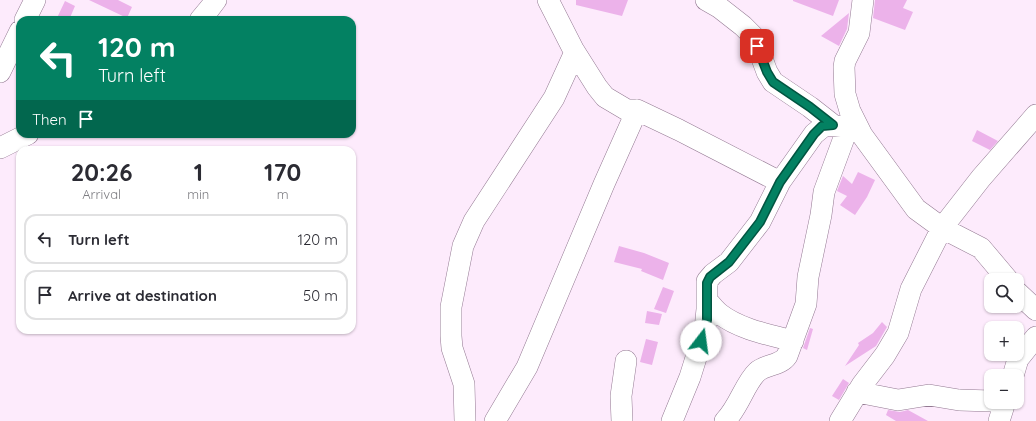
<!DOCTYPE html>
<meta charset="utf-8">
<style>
:root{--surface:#fff;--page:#f7f7f7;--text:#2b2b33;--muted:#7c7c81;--line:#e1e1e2}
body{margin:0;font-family:Quicksand,sans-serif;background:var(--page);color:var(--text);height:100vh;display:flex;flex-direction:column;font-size:15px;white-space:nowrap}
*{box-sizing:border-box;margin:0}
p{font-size:13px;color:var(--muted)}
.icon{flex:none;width:22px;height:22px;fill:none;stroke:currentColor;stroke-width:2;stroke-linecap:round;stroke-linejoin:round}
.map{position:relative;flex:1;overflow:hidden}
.panel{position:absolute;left:16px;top:146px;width:340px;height:188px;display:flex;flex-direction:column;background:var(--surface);border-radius:12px;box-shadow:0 1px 3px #0004}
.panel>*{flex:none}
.guide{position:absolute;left:16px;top:16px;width:340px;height:122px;border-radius:12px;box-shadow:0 1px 3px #0004;background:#038162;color:#fff;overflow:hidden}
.controls{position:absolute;left:984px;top:273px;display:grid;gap:8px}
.controls a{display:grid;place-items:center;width:40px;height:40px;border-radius:8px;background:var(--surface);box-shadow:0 1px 3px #0004;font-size:20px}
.pin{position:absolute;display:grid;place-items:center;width:34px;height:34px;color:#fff;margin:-17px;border-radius:8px;box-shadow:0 2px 6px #0006}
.me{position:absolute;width:44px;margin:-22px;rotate:15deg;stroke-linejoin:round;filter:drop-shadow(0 0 3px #0008)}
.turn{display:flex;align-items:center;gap:14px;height:84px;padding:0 16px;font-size:18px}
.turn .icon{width:52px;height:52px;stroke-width:2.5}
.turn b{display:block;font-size:28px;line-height:34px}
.then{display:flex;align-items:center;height:38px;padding:0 16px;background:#0003;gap:8px;font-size:15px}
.eta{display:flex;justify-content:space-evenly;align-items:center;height:68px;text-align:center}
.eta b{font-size:24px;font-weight:800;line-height:28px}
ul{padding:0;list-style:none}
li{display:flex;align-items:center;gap:12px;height:50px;margin:0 8px 6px;padding:0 8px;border:2px solid var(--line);border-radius:12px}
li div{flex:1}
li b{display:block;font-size:15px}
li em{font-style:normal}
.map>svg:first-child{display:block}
.building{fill:#ecb2ea}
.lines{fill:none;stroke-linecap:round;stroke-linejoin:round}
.minor-casing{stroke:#937992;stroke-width:22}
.minor{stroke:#fff;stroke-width:21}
.route-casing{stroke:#025440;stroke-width:10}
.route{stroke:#038162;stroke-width:7}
</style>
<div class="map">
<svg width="1036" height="421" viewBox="0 0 1036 421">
<rect width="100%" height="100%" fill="#fdebfc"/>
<!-- building -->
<path class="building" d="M89,0H118L132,7L127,18Z
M576,0H628L622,16L576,5Z
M793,0H839L833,16L793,1Z
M875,0H907L903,8L913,12L905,30L873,18Z
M65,1L75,6L69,20H56Z
M849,13L847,29L839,46L821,36Z
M977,130L998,141L990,150L972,141Z
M858,172L875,180L867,197L855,215L840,205L847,196L837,191L843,176L852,184Z
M619,246L644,253L669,263L663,280L641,271L642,269L614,262Z
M663,287L674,291L666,313L654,309Z
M647,311L662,314L659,325L645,323Z
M882,322L887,327L876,346L845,366L859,345L858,343L873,333Z
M810,328L813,329L807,350L803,348Z
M646,339L658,342L652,365L640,362Z
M843,379L849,383L839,400L832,396Z
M888,410L900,412L908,410L928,421H896L886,415Z"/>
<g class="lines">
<defs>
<path id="minor" d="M548,0L573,49L597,87L605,97L627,110H637L679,130L780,182
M706,0L720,8L743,26L754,37L767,72L773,82L810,107L833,125
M863,0L859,33L845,61L844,67L845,94L850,111L862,135L916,209L942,228L981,248L1008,280
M25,20L35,0
M200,20L210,8L216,0
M0,72L20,31
M0,148L28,134
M1017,292L1036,310
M707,300C711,305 715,310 720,314C739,329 770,335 793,341
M1013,376L1018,359L1036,337
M857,392L898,400L929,395L959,400L991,401
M465,421L464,384L452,348L451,336V307L463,246L474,221L554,98L575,52
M495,421L527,367L604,184L637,110
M622,421L621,396L626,361
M672,421L690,377L705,329L707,309V281L713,274L729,262L760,222L780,182L814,134L825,125L858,128
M725,421C739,407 745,383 757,372C766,364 780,366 787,356L806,304L808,277L821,215L824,192L848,127
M840,421L862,385L885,355L898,333L911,289L942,228L981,178L1036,115
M999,421L1005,402"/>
</defs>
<!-- minor casing -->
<use href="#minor" class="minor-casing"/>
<!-- minor -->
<use href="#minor" class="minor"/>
</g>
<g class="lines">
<defs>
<path id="route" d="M701,341L707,320V283L710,277L729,262L760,222L780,182L814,134L822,126L833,125L810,107L773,82L767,72L757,46"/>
</defs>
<!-- route casing -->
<use href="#route" class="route-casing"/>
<!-- route -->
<use href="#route" class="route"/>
</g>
</svg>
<div class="controls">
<a><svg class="icon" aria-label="search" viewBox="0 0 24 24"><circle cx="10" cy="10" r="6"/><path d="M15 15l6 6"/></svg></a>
<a>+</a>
<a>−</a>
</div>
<div class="pin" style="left:757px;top:46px;background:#d93025"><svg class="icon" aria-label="arrive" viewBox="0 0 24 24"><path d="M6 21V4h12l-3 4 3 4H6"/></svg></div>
<svg class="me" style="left:701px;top:341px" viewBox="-20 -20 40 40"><circle r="19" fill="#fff"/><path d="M0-13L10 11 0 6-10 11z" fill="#038162"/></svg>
<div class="guide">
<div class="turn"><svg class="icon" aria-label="left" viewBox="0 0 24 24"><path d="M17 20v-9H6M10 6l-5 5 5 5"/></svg><div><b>120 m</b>Turn left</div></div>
<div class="then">Then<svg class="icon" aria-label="arrive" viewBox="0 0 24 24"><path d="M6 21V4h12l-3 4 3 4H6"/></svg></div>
</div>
<section class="panel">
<div class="eta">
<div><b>20:26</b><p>Arrival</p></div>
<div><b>1</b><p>min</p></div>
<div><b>170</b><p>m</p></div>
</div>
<ul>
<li><svg class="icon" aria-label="left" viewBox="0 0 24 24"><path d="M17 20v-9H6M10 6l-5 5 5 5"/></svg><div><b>Turn left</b></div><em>120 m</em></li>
<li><svg class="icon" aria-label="arrive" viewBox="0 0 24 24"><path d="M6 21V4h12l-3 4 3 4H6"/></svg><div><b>Arrive at destination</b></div><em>50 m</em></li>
</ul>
</section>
</div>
